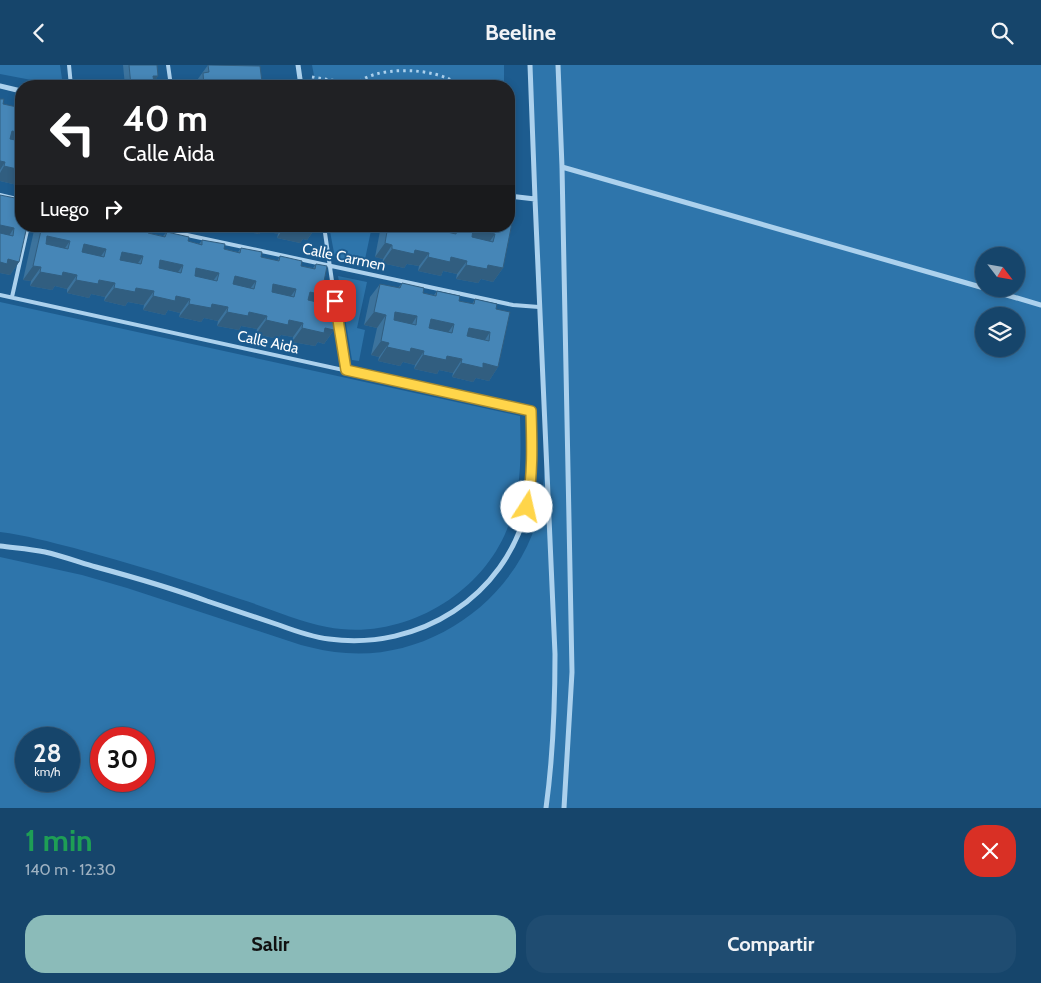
<!DOCTYPE html>
<html lang="es">
<meta charset="utf-8">
<style>
:root{--surface:#16456b;--page:#1f4c71;--text:#f1f3f6;--muted:#9eb1c1;--line:#355d7e;--accent:#8bbbb9}
body{margin:0;font-family:Cabin,sans-serif;background:var(--page);color:var(--text);height:100vh;display:flex;flex-direction:column;font-size:19px;white-space:nowrap}
*{box-sizing:border-box;margin:0}
p{font-size:16px;color:var(--muted)}
.icon{flex:none;width:28px;height:28px;fill:none;stroke:currentColor;stroke-width:2;stroke-linecap:round;stroke-linejoin:round}
.map{position:relative;height:743px;overflow:hidden}
.sheet{display:flex;flex-direction:column;background:var(--surface);flex:1}
.sheet>*{flex:none}
.banner{position:absolute;left:15px;top:15px;width:500px;height:152px;border-radius:20px;box-shadow:0 2px 8px #0003,0 0 0 1px var(--line);background:#202124;color:#fff;overflow:hidden}
.needle{width:32px;rotate:121deg}
.fabs{position:absolute;left:975px;top:182px;display:grid;gap:10px}
.fabs a{display:grid;place-items:center;width:50px;height:50px;border-radius:50%;background:var(--surface);box-shadow:0 2px 8px #0003,0 0 0 1px var(--line);font-size:25px}
.speed{position:absolute;left:15px;top:662px;display:flex;gap:10px;font-size:25px;font-weight:700;text-align:center}
.speed>*{display:grid;place-content:center;width:65px;height:65px;border-radius:50%;background:var(--surface);box-shadow:0 2px 8px #0003,0 0 0 1px var(--line);line-height:1}
.speed small{font-size:12px;font-weight:400}
.speed .limit{border:8px solid #d22;background:#fff;color:#111}
.pin{position:absolute;display:grid;place-items:center;width:42px;height:42px;color:#fff;margin:-21px;border-radius:10px;box-shadow:0 2px 8px #0006}
.me{position:absolute;width:55px;margin:-28px;rotate:10deg;stroke-linejoin:round;filter:drop-shadow(0 0 4px #0008)}
.turn{display:flex;align-items:center;gap:18px;height:105px;padding:0 25px;font-size:22px}
.turn .icon{width:65px;height:65px;stroke-width:2.5}
.turn b{display:block;font-size:35px;line-height:42px}
.then{display:flex;align-items:center;height:48px;padding:0 25px;background:#0003;gap:10px;font-size:19px}
.round{display:grid;place-items:center;flex:none;width:52px;height:52px;border-radius:20px;background:var(--page)}
.headline{display:flex;align-items:center;justify-content:space-between;height:85px;padding:0 25px}
h1{font-size:30px;font-weight:700;line-height:38px;color:#1e9e55}
.button{display:flex;gap:10px;margin-top:auto;padding:10px 25px}
.button a{flex:1;height:58px;border-radius:20px;background:var(--accent);color:#111;font-size:20px;font-weight:700;line-height:58px;text-align:center}
.button a+a{background:var(--page);color:var(--text)}
header{display:flex;justify-content:space-between;align-items:center;height:65px;padding:0 25px;background:var(--surface);font-size:22px;font-weight:700}
.map>svg:first-child{display:block}
.green{fill:#2e75ab;fill-rule:evenodd}
.lines{fill:none;stroke-linecap:round;stroke-linejoin:round}
.path{stroke:#acd1ed;stroke-width:3;stroke-dasharray:2.5 4;stroke-linecap:butt}
.service{stroke:#acd1ed;stroke-width:4}
.minor{stroke:#acd1ed;stroke-width:5}
.wall{fill:#3c739d}
.shaded-wall{fill:#315e80}
.building{fill:#4686b7;stroke:#315e80;fill-rule:evenodd}
.route-casing{stroke:#a68a30;stroke-width:12}
.route{stroke:#ffd54a;stroke-width:9}
.labels{text-anchor:middle;stroke-width:4;stroke-linejoin:round;paint-order:stroke}
.street-label{font-size:15px;fill:#fff;stroke:#1d5c8f}
</style>
<header><svg class="icon" aria-label="back" viewBox="0 0 24 24"><path d="M15 5l-7 7 7 7"/></svg>Beeline<svg class="icon" aria-label="search" viewBox="0 0 24 24"><circle cx="10" cy="10" r="6"/><path d="M15 15l6 6"/></svg></header>
<div class="map">
<svg width="1041" height="743" viewBox="0 0 1041 743">
<rect width="100%" height="100%" fill="#1d5c8f"/>
<!-- green -->
<path class="green" d="M0,0H60L63,21L0,9Z
M312,0H504V21H316Z
M532,0H1041V743H0V492L82,510L127,523L301,580C316,584 331,587 346,588C425,594 503,543 532,470C540,449 543,425 545,403ZM984,191H1016V224H984ZM984,251H1016V284H984ZM26,674H69V716H26ZM101,674H144V716H101Z
M329,161H372L364,199L335,193Z
M338,211L367,217L357,263L365,265L359,296L352,295Z
M0,237L520,351C521,388 522,423 509,459C484,530 401,577 327,562C297,556 269,543 240,534C185,515 130,498 74,483C50,477 25,470 0,467Z"/>
<g class="lines">
<!-- path -->
<path class="path" d="M312,12L356,19
M355,21C371,0 438,1 460,21"/>
<!-- service -->
<path class="service" d="M69,0L71,21
M168,0L171,21
M0,130L21,135
M145,161L513,240L539,242
M324,161L345,305
M0,230L531,346
M12,232L28,161"/>
<!-- minor -->
<path class="minor" d="M298,0L301,21
M530,0L535,134L555,589C555,641 553,692 546,743
M558,0L562,102L572,607L564,743
M0,21L21,26
M562,102L984,223
M509,131L535,134
M986,224L1041,240
M0,481C15,483 30,484 45,487C62,491 79,497 96,502C133,512 171,523 207,536C231,544 255,552 279,560C295,566 312,572 329,574C419,586 505,532 527,443C535,411 532,378 531,346"/>
</g>
<!-- wall -->
<path class="wall" d="M123,0H157L158,11L151,21H125Z
M208,0L259,21H196L195,18Z
M0,34L3,39L15,42L18,37L21,38V116H20L17,120L0,116Z
M0,130L19,139V197L10,210L0,208Z
M35,161H116L125,163L126,161H140L148,168L163,171L167,167L188,176L199,179L202,175L224,184L238,187L241,183L261,192L277,196L280,191L301,201L313,203L316,199L322,227L323,230L318,237L329,240L331,236L334,265L324,279L318,277L315,281L292,277L293,272L281,270L278,274L256,269L257,264L241,261L239,265L217,261L218,256L204,253L201,257L179,252L180,248L168,245L165,250L143,245L144,240L128,237L125,241L104,236L105,232L91,229L89,233L67,228V224L55,221L52,225L30,221L31,216L23,215Z
M239,161H317L307,175L303,174L300,178L277,173L278,169L262,165L259,169L238,165Z
M381,161H509L503,203L493,217L481,214L478,218L456,214L457,209L443,206L441,211L418,206L419,201L407,199L404,203L382,198L383,194L375,192Z
M402,218L423,228L434,230L437,226L459,236L472,239L475,234L496,244L498,302L489,316L476,313L473,317L452,312L453,308L439,305L437,309L414,304L415,300L403,297L400,301L378,296L379,292L371,290L377,263L364,260L370,232L380,219L398,223Z"/>
<!-- shaded-wall -->
<path class="shaded-wall" d="M153,11H158L153,18Z
M262,17L259,21H254L257,18Z
M154,18L151,21H131Z
M12,66L21,68V83L2,79Z
M0,96L5,97L0,105Z
M4,101L21,105V116H20L17,120L0,116V108Z
M0,160L14,163L5,177L0,176Z
M240,161H283L278,169L262,165L259,169L238,165Z
M285,161H317L307,175L303,174L300,178L277,173Z
M432,161H458L448,175L426,170Z
M473,164L495,169L485,183L464,178Z
M47,171L70,176L60,190L38,185Z
M385,178L392,180L383,194L375,192Z
M84,179L106,184L97,197L74,193Z
M392,184L415,185L429,188L419,201L407,199L404,203L382,198Z
M122,187L143,191L133,205L112,201Z
M428,192H451L467,196L457,209L443,206L441,211L418,206Z
M8,194L19,197L10,210L0,208V197Z
M160,195L183,200L173,214L151,209Z
M466,200H488L503,203L493,217L481,214L478,218L456,214Z
M33,201L41,202L31,216L23,215Z
M196,203L219,208L209,221L187,217Z
M40,207H63L77,210L67,224L55,221L52,225L30,221Z
M235,211L256,216L246,229L225,225Z
M76,215H99L115,218L105,232L91,229L89,233L67,228Z
M273,219L296,224L286,238L264,233Z
M114,223H136L154,226L144,240L128,237L125,241L104,236Z
M310,227L323,230L314,244L300,241Z
M153,231H176L190,234L180,248L168,245L165,250L143,245Z
M189,239H212L228,242L218,256L204,253L201,257L179,252Z
M227,247H249L267,251L257,264L241,261L239,265L217,261Z
M374,247L386,250L377,263L364,260Z
M395,247L417,251L408,265L386,260Z
M431,254L454,259L444,273L421,268Z
M266,255H289L303,258L293,272L281,270L278,274L256,269Z
M302,263H325L334,265L324,279L318,277L315,281L292,277Z
M469,263L490,267L481,281L460,277Z
M381,276L389,278L379,292L371,290Z
M387,282L411,283L424,286L415,300L403,297L400,301L378,296Z
M423,290L447,291L462,294L453,308L439,305L437,309L414,304Z
M461,298H483L498,302L489,316L476,313L473,317L452,312Z"/>
<!-- building -->
<path class="building" d="M129,0H157L158,11H153L154,18L131,21Z
M208,0L260,1L262,17L257,18V21H204L203,8L209,7Z
M0,34H4L3,39L17,42L18,37L21,38V68L12,66L10,74L21,76V105L4,101L5,97L0,96Z
M0,130L20,134L19,139L21,140V161H27L19,197L8,194L7,199L0,197V168L13,171L14,163L0,160Z
M509,147L514,148L503,203L488,200L487,204L466,200L467,196L451,192L450,197L428,192L429,188L415,185L414,189L392,184V180L385,178L388,161H434V164L456,169L458,161H509ZM473,164L495,169L493,177L472,172Z
M42,161H116L127,163V161H140L149,163L148,168L165,172L167,167L189,172L188,176L202,180V175L225,179L224,184L240,188L241,183L262,187L261,192L279,196L280,191L302,196L301,201L315,204L316,199L327,201L322,227H324L323,230L310,227L308,235L330,240L331,236L340,238L334,265L325,263L324,268L302,263L303,258L289,255L288,260L266,255L267,251L249,247L248,251L227,247L228,242L212,239L211,243L189,239L190,234L176,231L175,236L153,231L154,226L136,223L135,227L114,223L115,218L99,215L98,219L76,215L77,210L63,207L62,211L40,207L41,202L33,201ZM47,171L70,176L68,184L46,179ZM84,179L106,184L104,192L82,187ZM122,187L143,191L141,199L120,195ZM160,195L183,200L181,208L159,203ZM196,203L219,208L217,216L195,211ZM235,211L256,216L254,224L233,219ZM273,219L296,224L294,232L272,227Z
M296,161H310L309,164Z
M402,218L424,223L423,228L436,231L437,226L460,231L459,236L474,239L475,234L497,239L496,244L510,247L498,302L483,298V303L461,298L462,294L447,291L446,295L423,290L424,286L411,283L410,287L387,282L389,278L381,276L386,250L374,247L380,219L400,223ZM395,247L417,251L416,260L394,255ZM431,254L454,259L452,268L429,263ZM469,263L490,267L489,276L467,271Z"/>
<g class="lines">
<defs>
<path id="route" d="M335,236L346,305L531,346C532,379 533,410 527,442"/>
</defs>
<!-- route casing -->
<use href="#route" class="route-casing"/>
<!-- route -->
<use href="#route" class="route"/>
</g>
<g class="labels">
<!-- street labels -->
<g class="street-label">
<text transform="translate(344 192) rotate(12)" y="5">Calle Carmen</text>
<text transform="translate(268 277) rotate(12)" y="5">Calle Aida</text>
</g>
</g>
</svg>
<div class="fabs">
<a><svg class="needle" viewBox="-14 -14 28 28"><path d="M0-13l5 13h-10z" fill="#e53935"/><path d="M0 13l5-13h-10z" fill="#9eb1c1"/></svg></a>
<a><svg class="icon" aria-label="layers" viewBox="0 0 24 24"><path d="M12 4l9 5-9 5-9-5zM3 14l9 5 9-5"/></svg></a>
</div>
<div class="speed"><div>28<small>km/h</small></div><div class="limit">30</div></div>
<div class="pin" style="left:335px;top:236px;background:#d93025"><svg class="icon" aria-label="arrive" viewBox="0 0 24 24"><path d="M6 21V4h12l-3 4 3 4H6"/></svg></div>
<svg class="me" style="left:527px;top:442px" viewBox="-20 -20 40 40"><circle r="19" fill="#fff"/><path d="M0-13L10 11 0 6-10 11z" fill="#ffd54a"/></svg>
<div class="banner">
<div class="turn"><svg class="icon" aria-label="left" viewBox="0 0 24 24"><path d="M17 20v-9H6M10 6l-5 5 5 5"/></svg><div><b>40 m</b>Calle Aida</div></div>
<div class="then">Luego<svg class="icon" aria-label="right" viewBox="0 0 24 24"><path d="M7 20v-9h11M14 6l5 5-5 5"/></svg></div>
</div>
</div>
<section class="sheet">
<div class="headline"><div><h1>1 min</h1><p>140 m · 12:30</p></div><a class="round" style="background:#d93025;color:#fff"><svg class="icon" aria-label="close" viewBox="0 0 24 24"><path d="M6 6l12 12M18 6L6 18"/></svg></a></div>
<div class="button"><a>Salir</a><a>Compartir</a></div>
</section>
